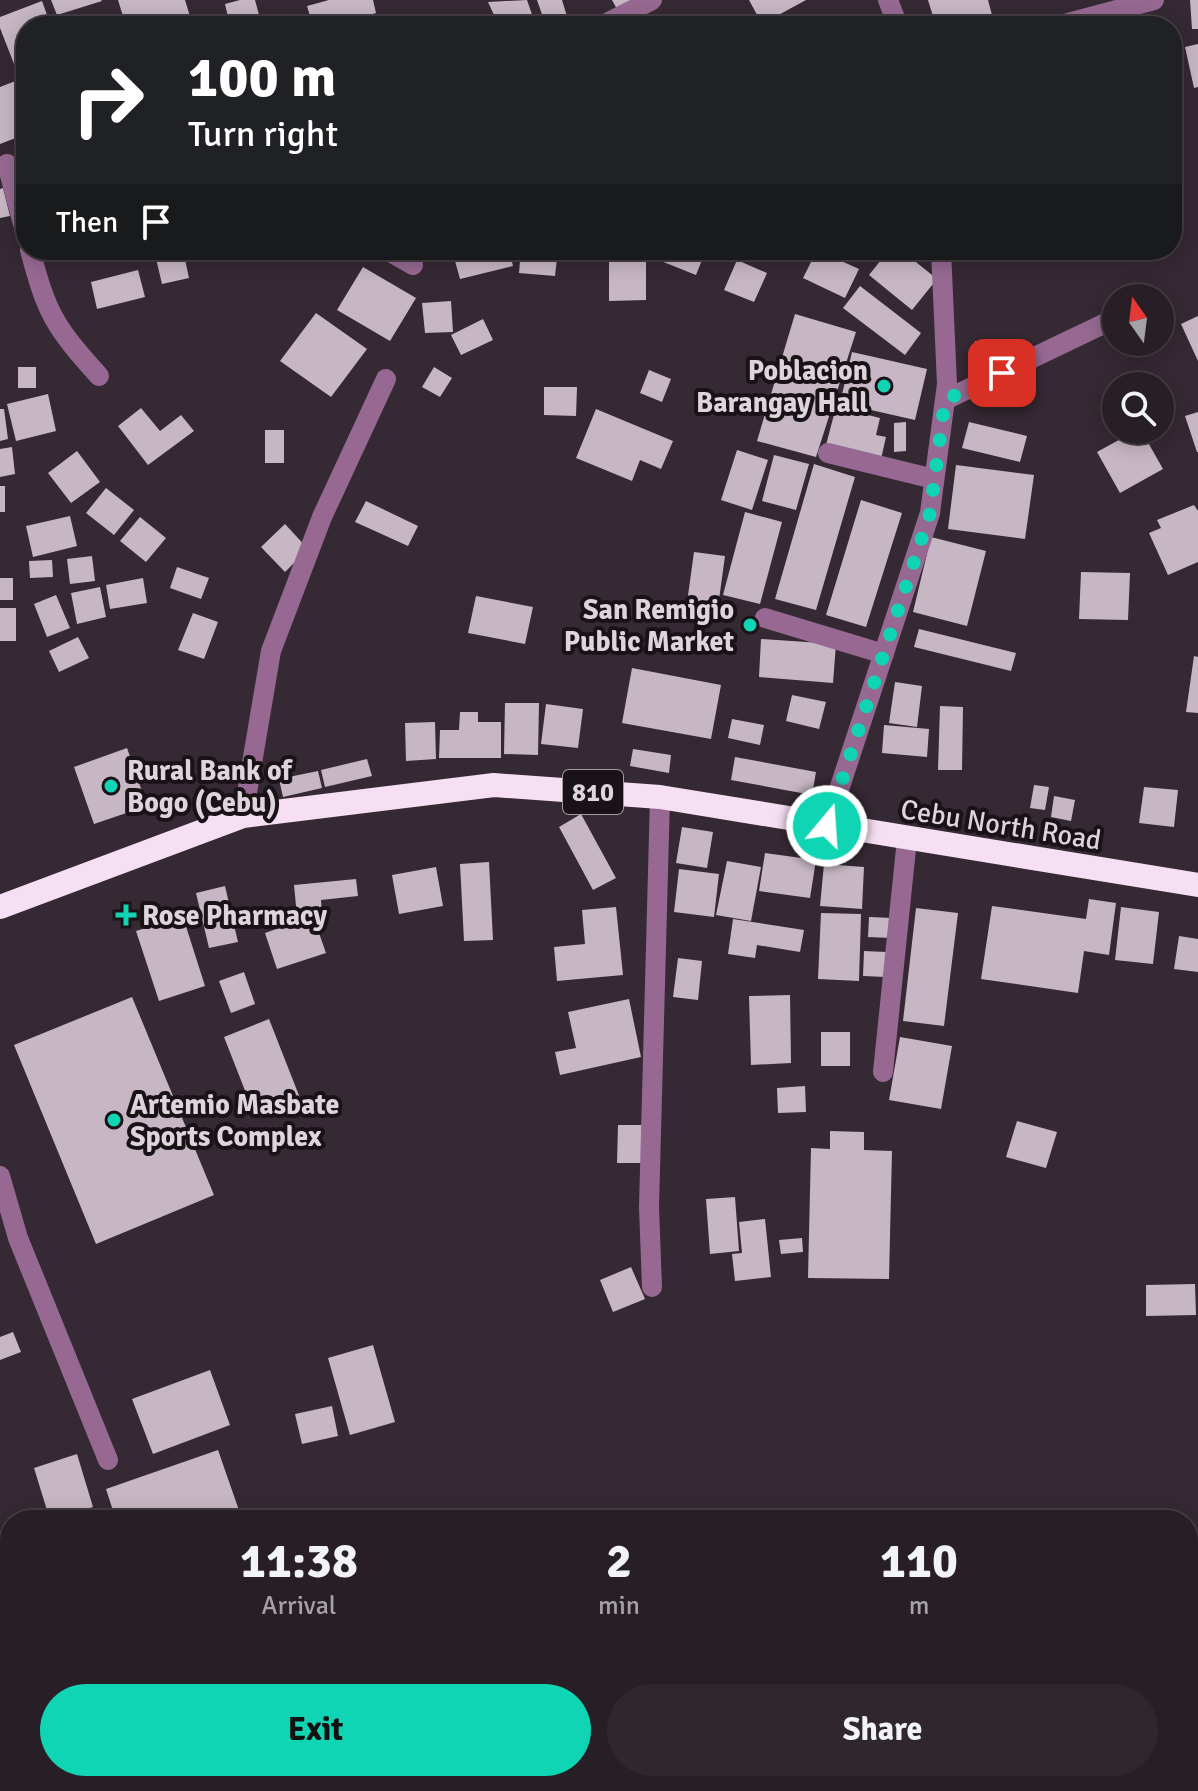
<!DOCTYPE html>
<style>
:root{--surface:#281f26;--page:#30272e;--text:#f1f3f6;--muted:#a5a2a7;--line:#443d43;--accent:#0fd5b4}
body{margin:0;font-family:Signika,sans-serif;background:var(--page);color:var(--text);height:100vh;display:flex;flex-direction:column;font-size:30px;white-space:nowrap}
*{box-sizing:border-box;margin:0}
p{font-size:26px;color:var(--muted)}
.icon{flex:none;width:44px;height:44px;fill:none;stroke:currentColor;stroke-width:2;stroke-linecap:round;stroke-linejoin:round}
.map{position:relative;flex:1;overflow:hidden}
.drawer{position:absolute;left:0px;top:1510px;width:1198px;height:282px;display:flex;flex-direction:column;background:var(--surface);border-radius:32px 32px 0 0;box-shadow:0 4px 20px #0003,0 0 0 2px var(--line)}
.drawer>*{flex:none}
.hud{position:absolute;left:16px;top:16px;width:1166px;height:244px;border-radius:32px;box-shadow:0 4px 20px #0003,0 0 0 2px var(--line);background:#202124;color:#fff;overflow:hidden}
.needle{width:52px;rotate:346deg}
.buttons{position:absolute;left:1102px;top:284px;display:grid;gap:16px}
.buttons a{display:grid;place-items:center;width:72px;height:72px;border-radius:50%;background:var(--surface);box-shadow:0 4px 20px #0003,0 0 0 2px var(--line);font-size:40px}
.pin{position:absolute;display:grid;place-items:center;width:68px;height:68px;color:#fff;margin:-34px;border-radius:16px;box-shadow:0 4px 12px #0006}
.me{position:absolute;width:88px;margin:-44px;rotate:18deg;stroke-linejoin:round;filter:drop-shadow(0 0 6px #0008)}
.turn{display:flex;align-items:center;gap:28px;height:168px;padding:0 40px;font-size:36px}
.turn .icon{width:104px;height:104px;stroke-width:2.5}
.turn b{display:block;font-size:56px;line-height:68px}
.then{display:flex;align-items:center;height:76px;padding:0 40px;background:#0003;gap:16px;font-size:30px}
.eta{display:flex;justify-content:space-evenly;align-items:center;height:136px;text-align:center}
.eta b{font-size:48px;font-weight:800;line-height:56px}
.cta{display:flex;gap:16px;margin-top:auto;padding:16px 40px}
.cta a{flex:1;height:92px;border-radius:48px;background:var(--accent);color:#111;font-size:32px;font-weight:800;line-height:92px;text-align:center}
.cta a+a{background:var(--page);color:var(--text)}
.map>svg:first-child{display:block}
.building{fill:#c7b7c4}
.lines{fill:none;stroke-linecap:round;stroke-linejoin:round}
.minor{stroke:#976992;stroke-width:20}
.highway{stroke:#f7dff3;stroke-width:24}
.route{stroke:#0fd5b4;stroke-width:14;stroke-dasharray:0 25.2}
.poi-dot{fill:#0fd5b4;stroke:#191318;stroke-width:3}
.labels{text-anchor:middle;stroke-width:8;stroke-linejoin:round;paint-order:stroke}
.shield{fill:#191318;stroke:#a29ba0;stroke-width:2}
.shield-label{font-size:26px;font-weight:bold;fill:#ddd5db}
.poi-label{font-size:28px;font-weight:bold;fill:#ddd5db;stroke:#191318;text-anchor:start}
.street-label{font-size:28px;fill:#ddd5db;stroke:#191318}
</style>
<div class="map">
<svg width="1198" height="1791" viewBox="0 0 1198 1791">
<rect width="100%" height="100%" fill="#352933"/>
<!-- building -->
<path class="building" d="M51,0H101L102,1L57,15Z
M118,0H185L193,26H126Z
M240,0H255L262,26H224L222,19L228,17L225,4Z
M329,0H373L376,13L335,26H313L307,6Z
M527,0L536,26H499L488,2Z
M537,0H562L570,26H546Z
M612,0H638L618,11Z
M749,0H806L762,24Z
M928,0H988L992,15L951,26H936Z
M1190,0H1198V29H1192Z
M42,1L51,26H26V65L16,69L0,28V17Z
M811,18L815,26H795Z
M471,19L473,26H448V25Z
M1198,44V87L1194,88L1185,47Z
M1175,53L1176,98H1172V54Z
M26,77V134L0,144V87Z
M1172,112L1182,113L1179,141L1172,140Z
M3,188L10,216L0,218V189Z
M154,250H183L189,278L162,284Z
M452,250H509L513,266L460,279Z
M521,250H558L555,276L519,273Z
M609,250H646V300L609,301Z
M666,250H706L696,275L661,261Z
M817,250L859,269L845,298L803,278Z
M889,250H901L937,279L912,310L869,275Z
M974,250H1010L1011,255L977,262Z
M1017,250H1040V251L1019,257Z
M737,260L767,273L754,302L724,290Z
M363,267L416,298L390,341L337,310Z
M138,270L145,297L97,309L91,282Z
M860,286L921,333L905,355L843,308Z
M451,301L453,332L425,333L422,303Z
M316,313L367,349L331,397L280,361Z
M795,314L856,332L816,457L757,441Z
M1198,316V361L1181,324Z
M483,319L493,340L461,355L451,335Z
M975,341H1002V369H975Z
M852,352L927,369L915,420L840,403Z
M18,367H36V388H18Z
M434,367L452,378L440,397L422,387Z
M649,370L671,379L662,402L640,393Z
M544,387H577L576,416L544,415Z
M48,394L56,431L16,441L7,404Z
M836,407L880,418L876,435L886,437L881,459L826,445Z
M141,408L160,431L181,415L194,431L148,465L118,426Z
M0,409H4L8,439L0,441Z
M596,409L673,441L661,469L640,460L632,481L576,458Z
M1198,412V452H1197L1185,416Z
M906,422V451L894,452V423Z
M969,422L1027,436L1020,462L962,448Z
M265,430H284V463H265Z
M1137,430H1141L1163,469L1120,493L1097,452Z
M12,447L15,474L0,477V449Z
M737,450L768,460L752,510L721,500Z
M77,451L100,482L71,503L48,473Z
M774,455L809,464L796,510L762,501Z
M814,464L855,477L816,610L775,599Z
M956,465L1034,475L1025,539L948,529Z
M0,486H5V512H0Z
M106,488L134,510L114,535L86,513Z
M861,500L902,513L866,627L826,615Z
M366,501L418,526L408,546L355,522Z
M1194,505L1198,511V562L1168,575L1149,533L1161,528L1157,520Z
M745,512L782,522L760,604L723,595Z
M70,516L77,546L33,557L26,526Z
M140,517L166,538L146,562L120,541Z
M285,524L308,549L285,572L261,547Z
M931,537L986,551L967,626L913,612Z
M694,552L725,556L717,614L686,610Z
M92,556L95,581L70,584L67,559Z
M52,560L53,577L30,578L29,561Z
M177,567L209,578L201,599L170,588Z
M1081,572L1130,573L1128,620L1079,619Z
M0,578H13V600H0Z
M143,578L147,603L110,609L106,585Z
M100,587L106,617L77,624L71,593Z
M56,595L70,628L47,637L34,604Z
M476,596L533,607L525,644L468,633Z
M0,608H16V641H0Z
M193,613L218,622L204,659L178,650Z
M919,629L1016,653L1011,671L914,647Z
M78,637L89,658L59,672L49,651Z
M761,639L836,644L833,683L759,677Z
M1194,656L1198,657V713L1186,712Z
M632,668L721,685L711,739L622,723Z
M895,682L922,686L917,727L889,723Z
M792,695L826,702L819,729L786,721Z
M505,703H539L538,755L504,754Z
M546,704L583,709L578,748L541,744Z
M940,706L963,707L962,770H938Z
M460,712H478V722H501V758H439L440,730H459Z
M732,719L764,725L760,745L728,738Z
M435,722L436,759L406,761L405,723Z
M884,725L929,729L927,757L882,753Z
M127,748L147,806L94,824L74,767Z
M633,749L671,755L669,773L630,766Z
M735,757L816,772L812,795L731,780Z
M367,759L372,776L325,787L321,770Z
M318,771L322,788L283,797L279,779Z
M1034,785L1049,787L1045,810L1030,808Z
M1144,787L1178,790L1174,827L1139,823Z
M1054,796L1075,800L1071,821L1051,817Z
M581,814L616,878L593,890L559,827Z
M682,827L713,832L707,868L676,863Z
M765,853L816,860L810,898L759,891Z
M727,861L761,867L751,921L716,915Z
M489,862L493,940L464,941L460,864Z
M824,864L864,867L862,909L820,906Z
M436,867L443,906L399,914L392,875Z
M679,869L719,874L714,917L674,912Z
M356,879L358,896L321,900L322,913L297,916L294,885Z
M225,886L238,942L209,948L196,893Z
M1089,899L1116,903L1109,955L1084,951L1078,993L981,979L992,906L1086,919Z
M616,907L623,975L557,981L554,947L585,944L582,910Z
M1121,907L1159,912L1153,964L1115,960Z
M916,908L958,913L944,1026L903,1021Z
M821,913L861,914L859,981L818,979Z
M313,916L326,953L277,969L265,933Z
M183,917L205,986L159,1001L136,931Z
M869,917L893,918L892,938L868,937Z
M733,919L804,930L800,952L757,945L755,958L728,954Z
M1179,936L1198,939V972L1174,969Z
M864,951L886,952V977L863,976Z
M678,958L702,961L698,1000L673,997Z
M244,972L255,1004L231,1013L219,981Z
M790,995L791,1063L751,1065L749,996Z
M132,997L214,1195L96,1244L14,1045Z
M629,999L641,1057L560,1075L555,1052L576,1048L568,1012Z
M269,1019L300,1098L255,1116L224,1037Z
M821,1032H850V1066H821Z
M900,1037L952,1046L941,1109L889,1100Z
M805,1086L806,1112L778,1113L777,1088Z
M1017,1121L1057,1132L1046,1168L1006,1157Z
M618,1125H647L646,1163H617Z
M830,1131L864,1132V1150L892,1151L889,1279L808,1278L811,1148L830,1149Z
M735,1197L739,1251L710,1254L706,1199Z
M765,1219L771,1277L735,1281L732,1254L742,1253L739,1222Z
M802,1238L803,1252L781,1254L779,1240Z
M631,1267L645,1299L613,1312L600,1280Z
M1195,1284L1196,1315L1146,1316V1285Z
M13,1332L21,1352L0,1360V1337Z
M373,1345L395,1422L350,1435L328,1358Z
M210,1370L230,1425L153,1454L132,1399Z
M332,1406L338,1436L302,1444L295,1414Z
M218,1450L242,1519L116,1520L106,1489Z
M77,1454L93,1507L50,1520L34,1468Z
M30,1782H89L91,1788L33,1791Z
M136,1782H170L175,1791H140Z"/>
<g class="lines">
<!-- minor -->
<path class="minor" d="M888,0L898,26
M601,26L652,0
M1057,26L1154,0
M7,164L26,235
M30,250C47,314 54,326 99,376
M387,250L413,265
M945,400L1116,318
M828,453L934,479
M765,618L884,654
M243,816L271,651L322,517L386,379
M827,826L930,513L947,384L941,250
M883,1072L907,839
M0,1176L18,1238L108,1460
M652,1287L649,1207L660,797"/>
<!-- highway -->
<path class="highway" d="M0,907L243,816L494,785L660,797L1198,885"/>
</g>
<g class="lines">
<!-- route -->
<path class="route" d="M827,826L930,513L945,400L1002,373"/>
</g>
<!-- markers -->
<g class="poi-dot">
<circle cx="884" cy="386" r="8"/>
<circle cx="750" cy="625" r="8"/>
<circle cx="111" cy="786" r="8"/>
<path d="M122 903h8v8h8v8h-8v8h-8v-8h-8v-8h8z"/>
<circle cx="114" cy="1120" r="8"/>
</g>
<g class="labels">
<!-- shield labels -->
<rect class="shield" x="563" y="770" width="60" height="44" rx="6"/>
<g class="shield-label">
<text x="593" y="801">810</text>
</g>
<!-- poi labels -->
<g class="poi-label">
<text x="868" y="380" text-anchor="end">Poblacion<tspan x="868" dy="32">Barangay Hall</tspan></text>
<text x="734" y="619" text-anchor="end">San Remigio<tspan x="734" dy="32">Public Market</tspan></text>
<text x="127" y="780">Rural Bank of<tspan x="127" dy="32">Bogo (Cebu)</tspan></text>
<text x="142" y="925">Rose Pharmacy</text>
<text x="130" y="1114">Artemio Masbate<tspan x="130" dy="32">Sports Complex</tspan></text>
</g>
<!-- street labels -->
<g class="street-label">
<text transform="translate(1001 824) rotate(9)" y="10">Cebu North Road</text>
</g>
</g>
</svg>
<div class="buttons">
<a><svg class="needle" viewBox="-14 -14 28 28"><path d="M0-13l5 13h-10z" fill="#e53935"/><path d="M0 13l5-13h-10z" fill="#a5a2a7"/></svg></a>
<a><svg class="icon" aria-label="search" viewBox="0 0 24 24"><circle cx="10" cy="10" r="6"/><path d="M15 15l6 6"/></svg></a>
</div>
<div class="pin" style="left:1002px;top:373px;background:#d93025"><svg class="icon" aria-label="arrive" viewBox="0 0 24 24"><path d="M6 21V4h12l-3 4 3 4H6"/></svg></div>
<svg class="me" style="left:827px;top:826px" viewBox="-20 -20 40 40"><circle r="17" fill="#0fd5b4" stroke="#fff" stroke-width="3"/><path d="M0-11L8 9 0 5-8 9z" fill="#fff"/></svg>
<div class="hud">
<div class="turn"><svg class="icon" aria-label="right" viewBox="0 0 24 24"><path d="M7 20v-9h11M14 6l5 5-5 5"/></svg><div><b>100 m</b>Turn right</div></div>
<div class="then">Then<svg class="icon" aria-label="arrive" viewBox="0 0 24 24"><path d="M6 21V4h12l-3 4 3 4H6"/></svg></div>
</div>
<section class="drawer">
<div class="eta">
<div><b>11:38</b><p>Arrival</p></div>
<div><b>2</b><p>min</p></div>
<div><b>110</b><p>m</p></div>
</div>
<div class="cta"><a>Exit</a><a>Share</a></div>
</section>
</div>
